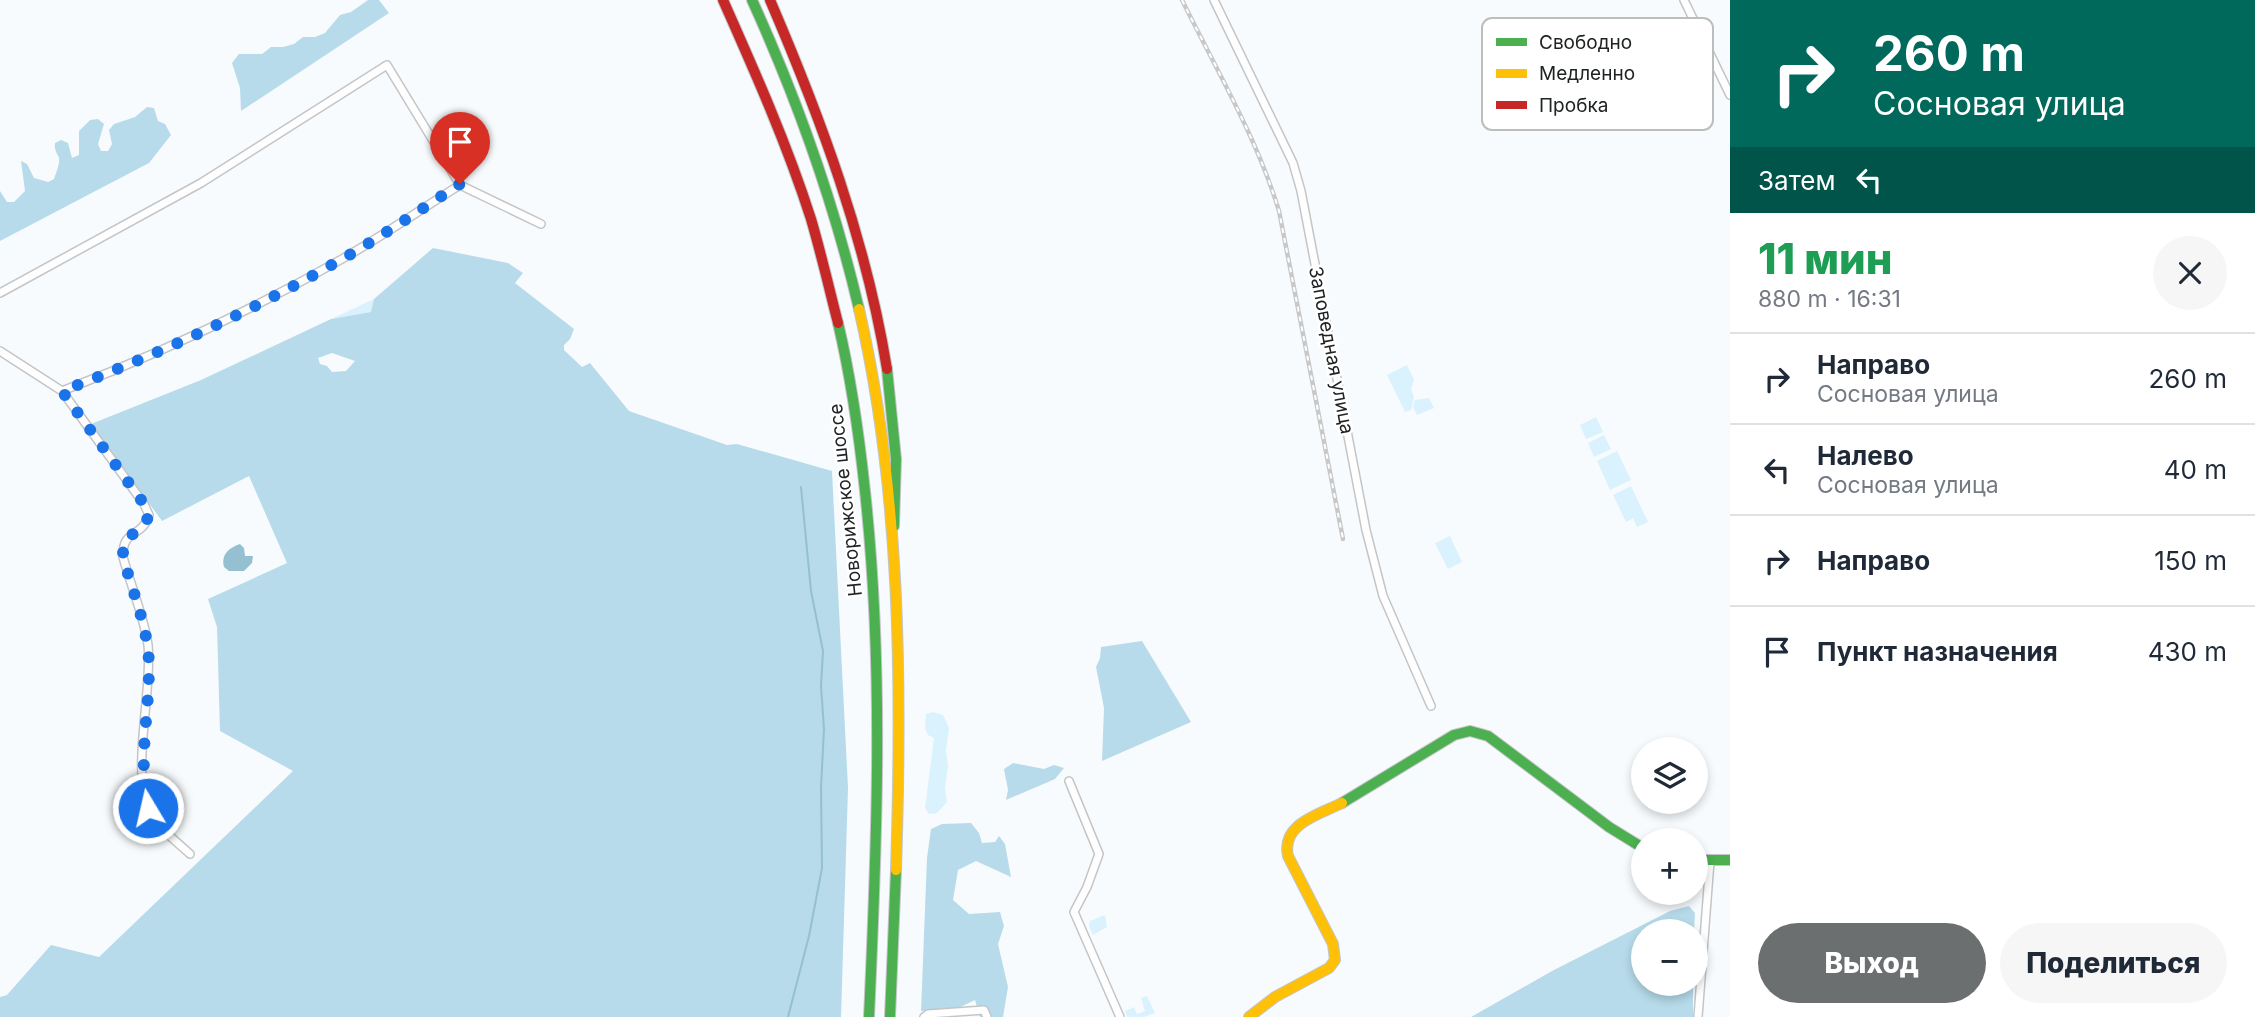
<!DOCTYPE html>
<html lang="ru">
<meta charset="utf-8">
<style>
:root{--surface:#fff;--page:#f6f6f7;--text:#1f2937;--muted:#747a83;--line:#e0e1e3;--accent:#6c6f70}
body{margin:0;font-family:Inter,sans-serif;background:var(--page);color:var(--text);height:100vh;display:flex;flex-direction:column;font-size:26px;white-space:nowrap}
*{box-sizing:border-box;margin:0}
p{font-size:23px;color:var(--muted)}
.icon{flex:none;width:38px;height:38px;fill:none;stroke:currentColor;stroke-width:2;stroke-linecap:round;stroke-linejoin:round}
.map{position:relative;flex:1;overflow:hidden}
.sheet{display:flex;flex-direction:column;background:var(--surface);width:525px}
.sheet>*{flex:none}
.guide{background:#00695c;color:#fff;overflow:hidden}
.controls{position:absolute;left:1631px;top:737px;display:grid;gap:14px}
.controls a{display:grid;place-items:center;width:77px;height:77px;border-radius:50%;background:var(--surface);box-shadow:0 4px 10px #0003;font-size:35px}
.pin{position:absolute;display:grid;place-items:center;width:60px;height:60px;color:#fff;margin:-72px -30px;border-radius:50% 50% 50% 0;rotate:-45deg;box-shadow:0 0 7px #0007}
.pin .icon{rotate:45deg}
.me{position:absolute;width:77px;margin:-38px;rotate:351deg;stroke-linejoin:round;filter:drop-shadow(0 0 5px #0008)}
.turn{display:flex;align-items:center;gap:24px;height:147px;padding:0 28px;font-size:32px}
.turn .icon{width:91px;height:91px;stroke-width:2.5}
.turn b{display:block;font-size:49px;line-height:60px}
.then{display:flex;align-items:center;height:66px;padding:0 28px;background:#0003;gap:14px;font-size:26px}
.round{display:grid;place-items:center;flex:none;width:74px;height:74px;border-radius:37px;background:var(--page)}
.overview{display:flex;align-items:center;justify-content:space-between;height:119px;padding:0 28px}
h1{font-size:42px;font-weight:800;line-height:52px;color:#1e9e55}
.cta{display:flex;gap:14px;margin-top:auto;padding:14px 28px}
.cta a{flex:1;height:80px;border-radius:42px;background:var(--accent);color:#fff;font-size:28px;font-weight:800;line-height:80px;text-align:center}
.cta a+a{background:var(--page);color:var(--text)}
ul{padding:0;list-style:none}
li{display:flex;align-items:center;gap:21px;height:91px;padding:0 28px;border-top:2px solid var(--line)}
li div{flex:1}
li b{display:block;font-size:26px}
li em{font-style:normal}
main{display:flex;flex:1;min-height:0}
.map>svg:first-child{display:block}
.green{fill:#d9f2fd}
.forest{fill:#b7dbea;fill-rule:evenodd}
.water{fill:#94c0d2}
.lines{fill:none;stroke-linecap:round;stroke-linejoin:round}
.stream{stroke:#94c0d2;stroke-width:2}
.street-casing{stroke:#c3c5c7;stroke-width:10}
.fast-casing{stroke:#c3c5c7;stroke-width:12}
.slow-casing{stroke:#c3c5c7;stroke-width:12}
.jam-casing{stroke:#c3c5c7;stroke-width:12}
.street{stroke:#fefeff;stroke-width:7}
.fast{stroke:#4caf50;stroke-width:10}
.slow{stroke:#ffc107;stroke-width:10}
.jam{stroke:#c62828;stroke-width:10}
.rail-casing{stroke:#c8c8c8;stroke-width:4.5}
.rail{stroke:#fff;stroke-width:2;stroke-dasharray:5;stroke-linecap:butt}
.route{stroke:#1a73e8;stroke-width:12;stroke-dasharray:0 21.6}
.labels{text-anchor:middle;stroke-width:5;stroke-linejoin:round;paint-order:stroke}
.street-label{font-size:19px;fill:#202324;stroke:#fff}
.key{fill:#fff;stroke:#bcbdbd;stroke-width:2}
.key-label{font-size:19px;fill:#202324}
</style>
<main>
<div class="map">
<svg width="1730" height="1017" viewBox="0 0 1730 1017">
<rect width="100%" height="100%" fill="#f8fbfd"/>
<!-- green -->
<path class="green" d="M374,299L372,312L331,319Z
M1407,365L1414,380L1411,389L1414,397L1411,410L1405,412L1387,375Z
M1429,398L1434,408L1417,415L1413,407L1415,400Z
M1596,417L1603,432L1586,439L1580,425Z
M1604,435L1611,449L1594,457L1588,443Z
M1617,451L1631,480L1610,490L1597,461Z
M1631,486L1648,522L1637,527L1633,518L1626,522L1613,495Z
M1450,536L1462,562L1448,569L1435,543Z
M933,712L943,715L949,728L946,750L948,766L945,788L947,802L937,813L929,814L925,808L934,738L928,735L925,728L926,714Z
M1105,915L1107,927L1093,935L1089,926L1090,921Z
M1147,996L1155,1013L1144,1017H1127L1125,1011L1134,1007L1137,1014L1145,1011L1141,998Z"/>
<!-- forest -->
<path class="forest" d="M368,0H379L389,13L241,111L240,88L232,63L239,54H262L271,47H283L294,44L303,37H315L325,33L340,15L351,12Z
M147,107L154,108L158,121L165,124L171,135L149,163L0,241V191L7,202H14L25,191L21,161L27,164L34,178L48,182L54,179C56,173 60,164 59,158C57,152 54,151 55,143L61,140L68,143L72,158L79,155V131L90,120L98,119L104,124L98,144L101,151H108L112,144L109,130L114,124L135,117Z
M433,248L508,263L523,273L515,283L574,329L570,339L564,345V350L582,367L590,363L629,411L727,445L737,444L832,471L848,788L841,1017H0V997L7,995L51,945L99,957L293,771L220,731L217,627L208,599L287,563L249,476L162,521L91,424L201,380L331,319L371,312L374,299ZM332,353L355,361L346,371L332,372L327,366L320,364L318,358Z
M1142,641L1191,722L1102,761L1104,708L1096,667L1100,658L1101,647Z
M1013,763L1044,769L1054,765L1064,768L1055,779L1006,800L1008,790L1004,769Z
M971,823L979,833L982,843L995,842L999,836L1005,844L1011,877L976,861L958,870L953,900L969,914L1000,912L1004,926L998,944L1008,987L1003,1017H980L975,1000L954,1010L921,1011L927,858L931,829L942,824Z
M1689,906L1695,913L1694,931H1643V984H1693V1017H1471L1552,971L1670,911Z"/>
<!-- water -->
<path class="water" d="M240,544L244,548L245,556H253L252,563L244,571H229L224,567C221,554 229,548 240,544Z"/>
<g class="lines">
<!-- stream -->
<path class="stream" d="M788,1017L809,936L822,868L821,788L824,729L821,686L823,651L811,591L801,487"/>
<defs>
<path id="street" d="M1214,0L1293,163L1301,191L1366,530L1383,596L1431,706
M1684,0L1730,95
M0,293L201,183L387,65L460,185
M0,351L62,391L144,504L149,515C142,539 122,528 123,557C130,583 145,620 148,645C153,689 130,775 150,811C159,829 176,841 190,854
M62,391C159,354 252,310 342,259C383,236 421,209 460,185L541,224
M1069,781L1099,854L1087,887L1074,912L1120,1017
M924,1017L928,1014L984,1010L987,1017
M1698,1017L1710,861"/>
<path id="fast" d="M752,0C797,99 834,203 859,309
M838,323C851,378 859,434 865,491C884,666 877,842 869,1017
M887,369L896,459L894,526
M1342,803L1454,735L1470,731L1488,736L1609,827L1643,848
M1696,860H1730
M890,1017L896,870"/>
<path id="slow" d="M859,309C901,491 902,684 896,870
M1249,1017L1275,997L1329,968L1335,960L1333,944L1288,856C1281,824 1318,815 1342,803"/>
<path id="jam" d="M723,0C755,72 787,144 811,219C821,253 829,288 838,323
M770,0C821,119 866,240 887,369"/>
</defs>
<!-- street casing -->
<use href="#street" class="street-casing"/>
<!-- fast casing -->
<use href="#fast" class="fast-casing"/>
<!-- slow casing -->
<use href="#slow" class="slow-casing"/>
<!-- jam casing -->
<use href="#jam" class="jam-casing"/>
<!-- street -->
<use href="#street" class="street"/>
<!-- fast -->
<use href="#fast" class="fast"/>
<!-- slow -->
<use href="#slow" class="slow"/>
<!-- jam -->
<use href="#jam" class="jam"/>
<defs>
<path id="rail" d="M1182,0C1216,69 1257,138 1279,211L1343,539"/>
</defs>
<!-- rail casing -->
<use href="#rail" class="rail-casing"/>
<!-- rail -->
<use href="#rail" class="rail"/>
</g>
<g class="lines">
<!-- route -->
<path class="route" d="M148,808C138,758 149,717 149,667C149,630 133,593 123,557C122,528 142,539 149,514L144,504L62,391C159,354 252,311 342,259C383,236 421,209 460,184"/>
</g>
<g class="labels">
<!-- street labels -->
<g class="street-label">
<text transform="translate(1332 350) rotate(79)" y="7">Заповедная улица</text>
<text transform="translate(845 500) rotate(-96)" y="7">Новорижское шоссе</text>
</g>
</g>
<!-- legend -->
<rect x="1482" y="18" width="231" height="112" rx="10" class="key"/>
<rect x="1496" y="38" width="31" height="8" fill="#4caf50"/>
<rect x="1496" y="69" width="31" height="9" fill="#ffc107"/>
<rect x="1496" y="101" width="31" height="8" fill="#c62828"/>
<g class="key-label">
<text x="1539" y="49">Свободно</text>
<text x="1539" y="80">Медленно</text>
<text x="1539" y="112">Пробка</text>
</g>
</svg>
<div class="controls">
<a><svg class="icon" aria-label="layers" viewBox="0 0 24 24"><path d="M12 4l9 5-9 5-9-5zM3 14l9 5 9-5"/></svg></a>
<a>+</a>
<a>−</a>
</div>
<div class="pin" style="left:460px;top:184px;background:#d93025"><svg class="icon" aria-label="arrive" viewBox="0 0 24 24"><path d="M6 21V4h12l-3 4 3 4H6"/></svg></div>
<svg class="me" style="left:148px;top:808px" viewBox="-20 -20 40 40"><circle r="17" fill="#1a73e8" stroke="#fff" stroke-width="3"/><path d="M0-11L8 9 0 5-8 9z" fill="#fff"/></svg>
</div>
<section class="sheet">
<div class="guide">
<div class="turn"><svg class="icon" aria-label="right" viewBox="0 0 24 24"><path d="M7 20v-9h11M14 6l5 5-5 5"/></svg><div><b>260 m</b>Сосновая улица</div></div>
<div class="then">Затем<svg class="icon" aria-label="left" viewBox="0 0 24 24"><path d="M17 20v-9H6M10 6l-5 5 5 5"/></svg></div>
</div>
<div class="overview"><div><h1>11 мин</h1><p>880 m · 16:31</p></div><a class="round"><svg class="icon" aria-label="close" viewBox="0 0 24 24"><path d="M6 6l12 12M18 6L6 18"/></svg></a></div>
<ul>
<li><svg class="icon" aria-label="right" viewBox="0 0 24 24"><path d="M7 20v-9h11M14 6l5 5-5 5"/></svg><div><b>Направо</b><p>Сосновая улица</p></div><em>260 m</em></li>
<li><svg class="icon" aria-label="left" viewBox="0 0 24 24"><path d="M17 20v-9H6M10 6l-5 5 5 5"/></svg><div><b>Налево</b><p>Сосновая улица</p></div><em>40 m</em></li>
<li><svg class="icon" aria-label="right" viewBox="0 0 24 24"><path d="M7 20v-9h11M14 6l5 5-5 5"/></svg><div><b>Направо</b></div><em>150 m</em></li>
<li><svg class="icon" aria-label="arrive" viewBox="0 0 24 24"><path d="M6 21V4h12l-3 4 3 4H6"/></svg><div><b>Пункт назначения</b></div><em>430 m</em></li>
</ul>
<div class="cta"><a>Выход</a><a>Поделиться</a></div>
</section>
</main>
